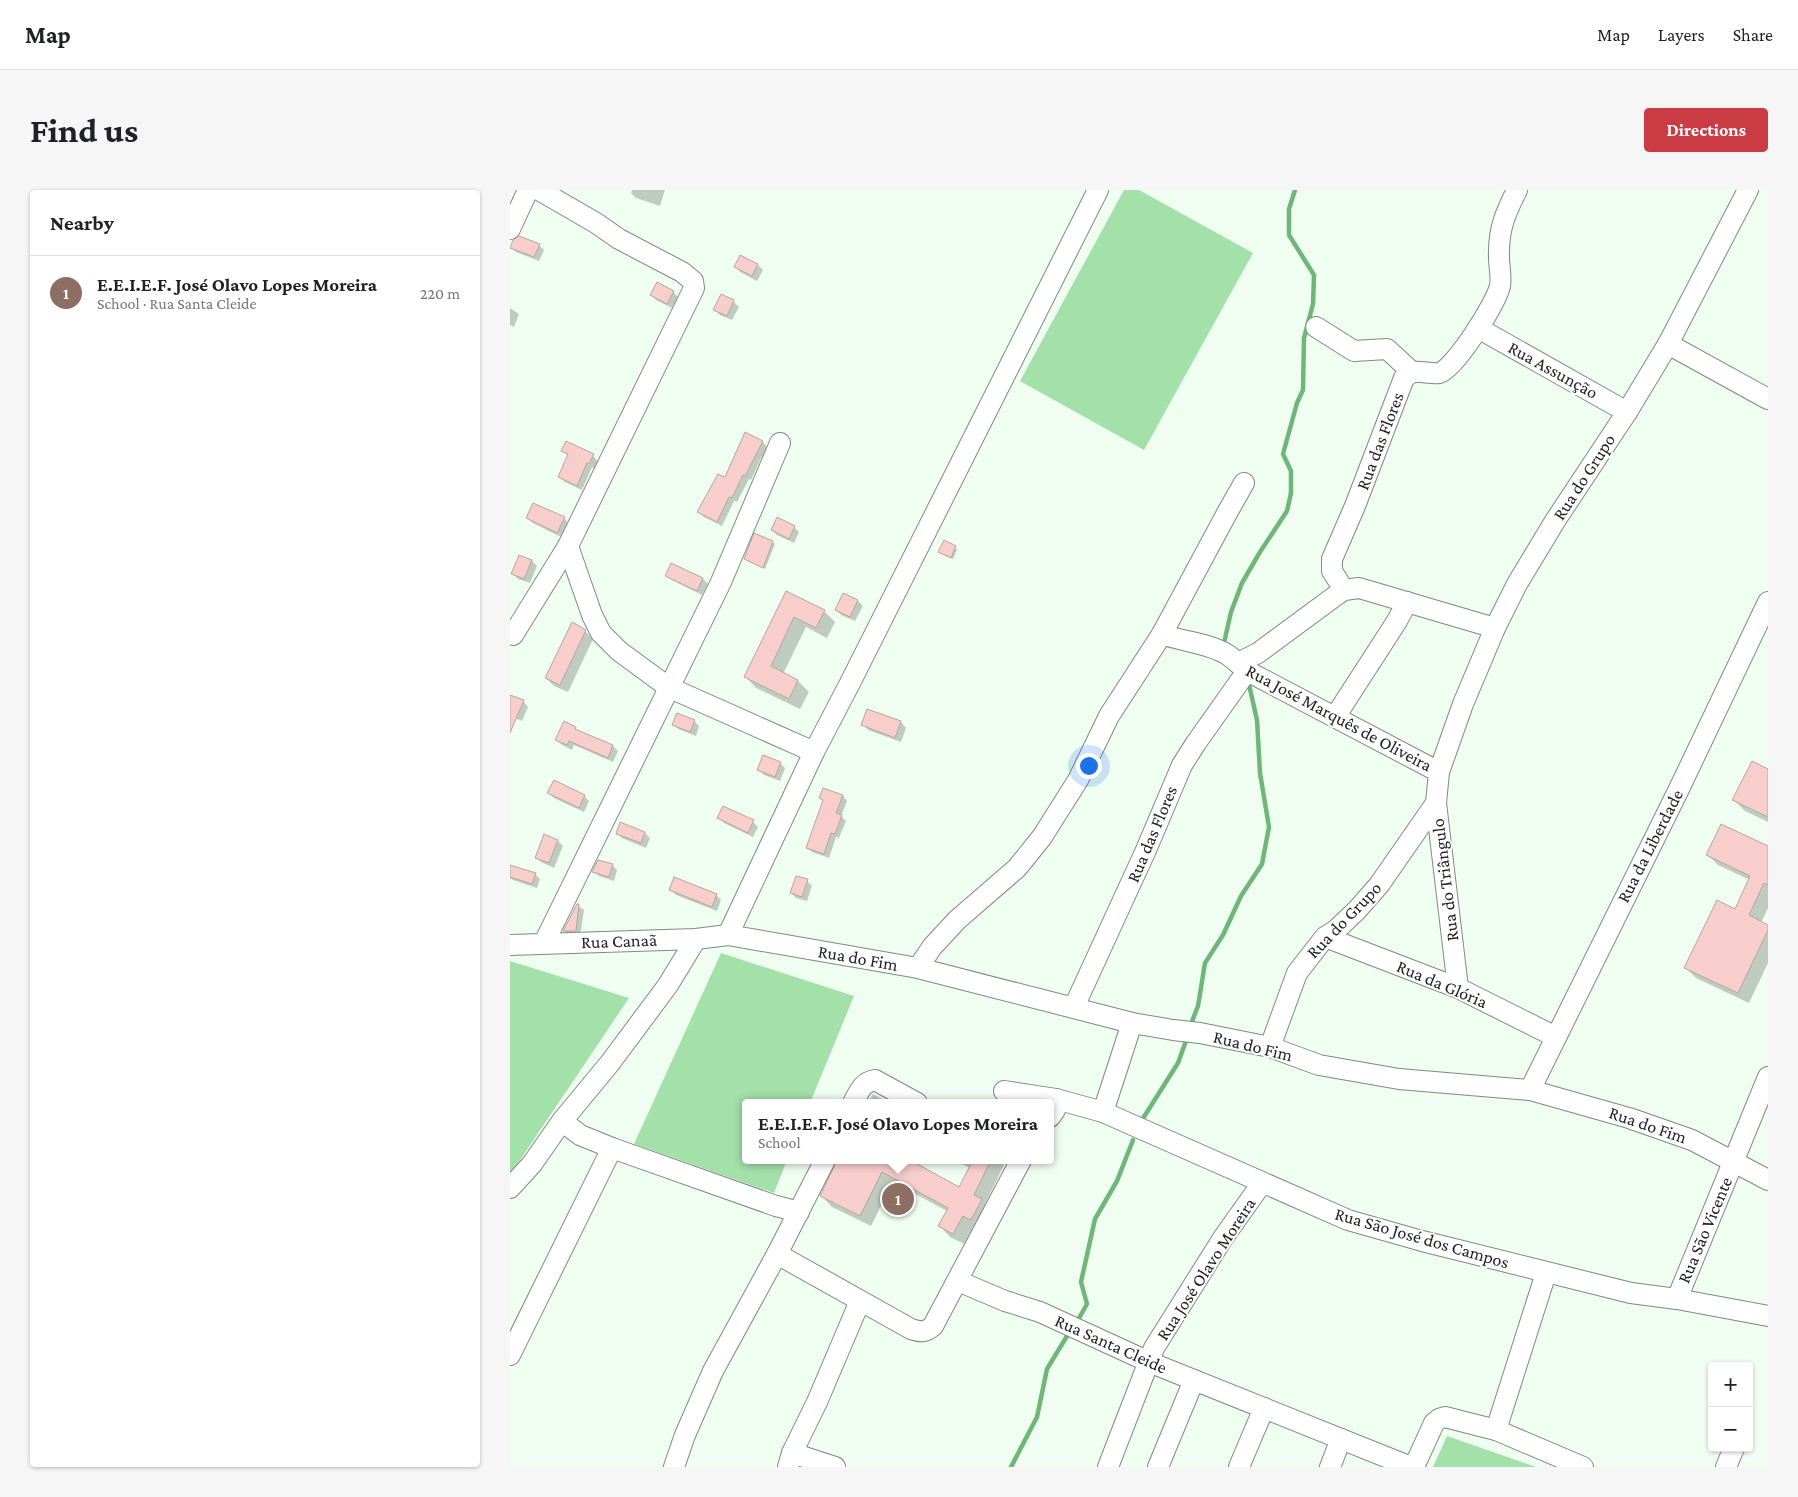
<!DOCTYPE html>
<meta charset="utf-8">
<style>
body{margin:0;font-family:"Crimson Pro",serif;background:#f6f6f6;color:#202124}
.controls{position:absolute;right:15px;bottom:15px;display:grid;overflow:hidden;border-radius:5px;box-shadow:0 1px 4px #0004}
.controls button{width:45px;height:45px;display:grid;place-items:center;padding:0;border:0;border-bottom:1px solid #e0e0e0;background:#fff;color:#202124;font:25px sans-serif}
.you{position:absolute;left:578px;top:575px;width:18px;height:18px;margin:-12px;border:4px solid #fff;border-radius:50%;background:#1a73e8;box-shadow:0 0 0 8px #1a73e833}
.badge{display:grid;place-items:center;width:32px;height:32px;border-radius:50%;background:#cb3b43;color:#fff;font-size:16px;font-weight:700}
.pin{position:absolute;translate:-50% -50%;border:2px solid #fff;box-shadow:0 1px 5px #0006}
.popup{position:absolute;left:232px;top:909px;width:312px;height:65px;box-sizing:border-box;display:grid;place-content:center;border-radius:5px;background:#fff;filter:drop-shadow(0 1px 4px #0005);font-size:16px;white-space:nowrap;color:#757577}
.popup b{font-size:19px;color:#202124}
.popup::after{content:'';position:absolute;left:50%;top:100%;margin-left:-10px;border:10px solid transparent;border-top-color:#fff}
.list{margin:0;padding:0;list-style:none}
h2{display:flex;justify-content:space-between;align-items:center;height:65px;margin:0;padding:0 20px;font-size:21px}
h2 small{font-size:16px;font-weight:400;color:#757577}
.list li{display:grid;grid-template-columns:32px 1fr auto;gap:15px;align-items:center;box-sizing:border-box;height:75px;padding:0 20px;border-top:1px solid #e0e0e0}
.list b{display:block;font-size:19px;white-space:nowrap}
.list p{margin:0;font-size:16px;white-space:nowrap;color:#757577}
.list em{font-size:16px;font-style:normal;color:#757577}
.map{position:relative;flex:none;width:1258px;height:1277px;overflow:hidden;border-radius:5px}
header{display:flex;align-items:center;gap:30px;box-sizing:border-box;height:70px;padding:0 25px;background:#fff;border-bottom:1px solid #e0e0e0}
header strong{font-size:24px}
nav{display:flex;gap:28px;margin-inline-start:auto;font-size:18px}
.intro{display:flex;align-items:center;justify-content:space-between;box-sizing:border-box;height:120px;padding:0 30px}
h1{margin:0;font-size:35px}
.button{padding:12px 22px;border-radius:5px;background:#cb3b43;color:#fff;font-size:18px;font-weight:700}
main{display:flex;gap:30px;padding:0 30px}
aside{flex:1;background:#fff;border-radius:5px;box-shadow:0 1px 4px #0004}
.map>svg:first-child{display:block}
.green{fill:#a3e0aa}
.shadow{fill:#0003}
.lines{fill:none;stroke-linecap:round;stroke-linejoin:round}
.stream{stroke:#6fb778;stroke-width:4.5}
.building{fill:#f7cecc;stroke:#b6a4a3}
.minor-casing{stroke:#7e8a7f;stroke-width:22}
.minor{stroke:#fff;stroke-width:20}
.labels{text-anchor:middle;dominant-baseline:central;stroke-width:4;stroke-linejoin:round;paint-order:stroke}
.street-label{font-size:18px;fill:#1c211c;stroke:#fff}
</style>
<header>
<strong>Map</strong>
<nav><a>Map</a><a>Layers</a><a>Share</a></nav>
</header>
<div class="intro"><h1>Find us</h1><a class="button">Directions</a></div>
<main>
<aside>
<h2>Nearby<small></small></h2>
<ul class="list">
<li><span class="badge" style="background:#8d6e63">1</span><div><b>E.E.I.E.F. José Olavo Lopes Moreira</b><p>School · Rua Santa Cleide</p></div><em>220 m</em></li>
</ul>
</aside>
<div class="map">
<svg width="1258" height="1277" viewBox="0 0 1258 1277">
<rect width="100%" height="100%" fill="#f0fef1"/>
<g class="green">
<polygon points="614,0 629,0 743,63 634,260 510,191"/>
<polygon points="211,763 344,806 300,913 235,913 235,970 277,970 264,1003 124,954"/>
<polygon points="0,771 119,808 0,985"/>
<polygon points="937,1246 1026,1277 923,1277"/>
</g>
<g class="shadow">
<polygon points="122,0 155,0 150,16 126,8 121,3"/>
<polygon points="29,55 34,60 29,71 6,62 1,57"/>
<polygon points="230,66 248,75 253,80 247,91 230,82 225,76"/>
<polygon points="163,102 168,107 162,118 146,110 141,105"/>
<polygon points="211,106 223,111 229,117 222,130 210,125 205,120"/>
<polygon points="0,118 9,124 4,137 0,135"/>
<polygon points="235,244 253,252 258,258 254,267 252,266 241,290 239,289 227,312 224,311 212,336 194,327 189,322 215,288"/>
<polygon points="53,261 83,266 88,271 84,279 82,277 72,300 55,292 49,287 59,267"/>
<polygon points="17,328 54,328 59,334 53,348 23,333"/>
<polygon points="284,337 289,342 284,353 267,345 262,340"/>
<polygon points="263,352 265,354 255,379 235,369"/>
<polygon points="445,357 447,360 443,369 432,364"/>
<polygon points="10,366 22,371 27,376 20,393 8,389 3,383"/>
<polygon points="162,375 193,389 198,394 192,405 162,390 157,385"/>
<polygon points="277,403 314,421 325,432 317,448 296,437 273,484 288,491 299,502 290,519 246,498 236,487"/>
<polygon points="333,404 348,411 353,416 345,431 331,425 326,419"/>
<polygon points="75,441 83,449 58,502 44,496 36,488"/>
<polygon points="0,507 13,511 18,517 12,531 0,526"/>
<polygon points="358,520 391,532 396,538 391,552 358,540 353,534"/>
<polygon points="184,531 189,536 186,546 168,539 163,534"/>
<polygon points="65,538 70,542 103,556 108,561 103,572 64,555 62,560 52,555 47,550"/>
<polygon points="270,573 275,578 270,591 254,585 249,580"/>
<polygon points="1242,573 1258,580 1258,632 1235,621 1224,610"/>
<polygon points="314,599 333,606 337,611 331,626 336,631 329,648 326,647 319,668 302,662 297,657 314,611 311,608"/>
<polygon points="39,603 74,606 79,611 74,622 44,608"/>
<polygon points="209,628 243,632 248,637 243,647 214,633"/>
<polygon points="1212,635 1258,658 1258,718 1251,733 1258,736 1258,773 1239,813 1186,788 1175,777 1225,720 1240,690 1208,675 1197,664"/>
<polygon points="107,643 135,643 140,648 136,658 112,648"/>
<polygon points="35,646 48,651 53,656 44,678 31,672 26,667"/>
<polygon points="102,675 107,680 104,691 89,686 84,681"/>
<polygon points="0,678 25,684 30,689 27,698 3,690 0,688"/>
<polygon points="297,691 302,696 297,711 286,708 281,703"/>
<polygon points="161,700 206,705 211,710 207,721 166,705"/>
<polygon points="67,715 74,720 70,746 59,746 54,741"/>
<polygon points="363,904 379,913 358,913"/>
<polygon points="328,970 450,998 460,978 444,970 489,970 494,975 475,1014 482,1021 472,1040 464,1035 454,1054 440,1047 430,1036 437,1021 383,992 361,1036 322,1017 312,1006"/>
</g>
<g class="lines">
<g class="stream">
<polyline points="715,455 714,453 721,422 732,393 750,362 777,321 781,303 781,281 773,264 787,213 793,200 794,148 803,114 804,85 779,45 779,19 785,0"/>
<polyline points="681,834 688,816 695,773 713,745 731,706 752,674 759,637 750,583 747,530 738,490"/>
<polyline points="632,930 668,873 677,848"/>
<polyline points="568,1130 577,1114 571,1092 585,1029 607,991 623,950"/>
<polyline points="501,1277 527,1227 537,1179 557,1146"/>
</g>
</g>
<g class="building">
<polygon points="9,46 30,54 24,67 0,58 3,50"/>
<polygon points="230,65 248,74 242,86 224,77"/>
<polygon points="147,92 164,101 157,114 140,105"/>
<polygon points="211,104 224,110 217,126 203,120"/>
<polygon points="235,242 253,251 235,286 233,285 222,308 219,307 207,332 187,322 208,284 215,287"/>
<polygon points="56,251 84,264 79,274 77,273 67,296 48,287 58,264 51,261"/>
<polygon points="23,313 55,327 47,343 16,328"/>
<polygon points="267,327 285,336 279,349 261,340"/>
<polygon points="244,343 263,351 253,378 234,369"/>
<polygon points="434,350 446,356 441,368 428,362"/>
<polygon points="9,365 22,370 14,389 1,384"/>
<polygon points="161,373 193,388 187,401 155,386"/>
<polygon points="276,401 315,420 306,438 284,427 261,476 288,490 279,509 234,487"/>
<polygon points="333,403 348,410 340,427 325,420"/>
<polygon points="62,432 76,440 50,495 35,488"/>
<polygon points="0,505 14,510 0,543"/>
<polygon points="357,519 391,531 385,548 351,535"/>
<polygon points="167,523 185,530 180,542 162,535"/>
<polygon points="54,531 66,537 65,539 103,555 98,568 59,551 57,555 45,550"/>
<polygon points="253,565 271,572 265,587 247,580"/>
<polygon points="1242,571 1258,579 1258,627 1222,610"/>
<polygon points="44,590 75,605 69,618 37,603"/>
<polygon points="313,598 333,605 326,623 332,625 325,644 321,643 314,664 296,658 313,610 309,608"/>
<polygon points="213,616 244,630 238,643 207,628"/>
<polygon points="110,632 135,642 131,653 106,644"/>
<polygon points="1211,634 1258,656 1258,695 1254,693 1239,725 1258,735 1258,740 1228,803 1174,778 1207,710 1225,719 1240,686 1196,665"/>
<polygon points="34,644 48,650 39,673 25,668"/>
<polygon points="88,670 103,674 99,687 82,682"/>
<polygon points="0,675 26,683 22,694 0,687"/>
<polygon points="286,686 298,689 292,707 280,703"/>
<polygon points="164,687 207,704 202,717 159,700"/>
<polygon points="67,714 69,714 66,741 53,741"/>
<polygon points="327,970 400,970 449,997 463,970 481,970 464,1005 472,1009 461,1030 453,1026 443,1044 428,1036 438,1018 372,982 350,1026 310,1006"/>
</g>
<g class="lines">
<g class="minor-casing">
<g id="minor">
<polyline points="0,39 18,0"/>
<polyline points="806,137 844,161 877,159 902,182"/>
<polyline points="968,138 1117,222"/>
<polyline points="1158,154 1258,209"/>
<polyline points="58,356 82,425 91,443 109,461 158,497 304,562"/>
<path d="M834,400L822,381V369L845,316L894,188L902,182C911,181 921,184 929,183C945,179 986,113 990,96C992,85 988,73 989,62C989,37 996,22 1007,0"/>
<polyline points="652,444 717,323 734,293"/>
<polyline points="3,445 58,356 184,98 183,91 172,82 109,49 86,33 29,0"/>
<polyline points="728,473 748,463 828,404 834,400 849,398 985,438"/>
<polyline points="825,527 887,431 897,412"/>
<polyline points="218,745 304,562 340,493 588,0"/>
<polyline points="815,747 948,798 1046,847"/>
<polyline points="34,753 211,392 270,253"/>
<polyline points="0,755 186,749 218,745 408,778 622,833 663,840 690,843 760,857 809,875 889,889 1020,900 1119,928 1182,950 1258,990"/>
<path d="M408,778L422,757L447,730L507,678L532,647L568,590L599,526L652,444C673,452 699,453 718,465C725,470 731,475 737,481L929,582"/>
<polyline points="948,798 926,613 929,582 953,514 985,438 1007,394 1045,331 1117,222 1158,154 1238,0"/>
<polyline points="564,817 636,660 672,575 686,553 737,481"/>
<polyline points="760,857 787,783 815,747 826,740 847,720 869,695 926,613"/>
<polyline points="1020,900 1169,599 1258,412"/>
<polyline points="494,901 546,909 593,922 838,1030 912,1051 1121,1103 1167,1109 1258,1126"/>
<path d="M343,913C349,902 352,892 365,890L407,913"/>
<polyline points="593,922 622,833"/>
<polyline points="540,927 545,920 546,909"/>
<polyline points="52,931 70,945 102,958 266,1016 289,1022"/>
<polyline points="0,998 22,974 52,931 100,873 158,795 186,749"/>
<path d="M267,1064L401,1139C410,1142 415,1143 423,1136L511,970"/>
<polyline points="448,1091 495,1111 530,1122 639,1172 901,1277"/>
<polyline points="1167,1109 1258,887"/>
<polyline points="0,1165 102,958"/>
<polyline points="986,1240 1036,1083"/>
<polyline points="282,1263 325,1277"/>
<polyline points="164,1277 175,1245 203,1181 267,1064 315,970"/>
<polyline points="278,1277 282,1263 307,1212 350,1111"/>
<polyline points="598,1277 644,1158 713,1048 752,993"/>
<polyline points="648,1277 684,1190"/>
<polyline points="729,1277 754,1218"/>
<polyline points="820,1277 831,1249"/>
<polyline points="904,1277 924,1233 929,1229 935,1227 986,1240 1073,1277"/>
<polyline points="1216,1277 1224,1258"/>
</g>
</g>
<use href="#minor" class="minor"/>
</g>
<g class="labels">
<g class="street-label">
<text transform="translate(1043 180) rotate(29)">Rua Assunção</text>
<text transform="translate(870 251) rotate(-69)">Rua das Flores</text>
<text transform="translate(1074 287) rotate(-57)">Rua do Grupo</text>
<text transform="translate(829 528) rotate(28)">Rua José Marquês de Oliveira</text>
<text transform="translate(642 644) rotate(-67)">Rua das Flores</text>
<text transform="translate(1140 656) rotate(-63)">Rua da Liberdade</text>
<text transform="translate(935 690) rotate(-97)">Rua do Triângulo</text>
<text transform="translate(834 730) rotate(-46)">Rua do Grupo</text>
<text transform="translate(109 751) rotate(-2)">Rua Canaã</text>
<text transform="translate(348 768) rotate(10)">Rua do Fim</text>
<text transform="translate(932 794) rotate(23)">Rua da Glória</text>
<text transform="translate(743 856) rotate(14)">Rua do Fim</text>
<text transform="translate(1138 935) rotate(19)">Rua do Fim</text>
<text transform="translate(1195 1040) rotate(-67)">Rua São Vicente</text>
<text transform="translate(912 1048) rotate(16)">Rua São José dos Campos</text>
<text transform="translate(696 1079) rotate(-57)">Rua José Olavo Moreira</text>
<text transform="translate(601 1154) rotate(24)">Rua Santa Cleide</text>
</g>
</g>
</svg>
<div class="controls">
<button>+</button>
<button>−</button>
</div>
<div class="you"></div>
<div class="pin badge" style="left:388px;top:1009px;background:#8d6e63">1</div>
<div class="popup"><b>E.E.I.E.F. José Olavo Lopes Moreira</b>School</div>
</div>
</main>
